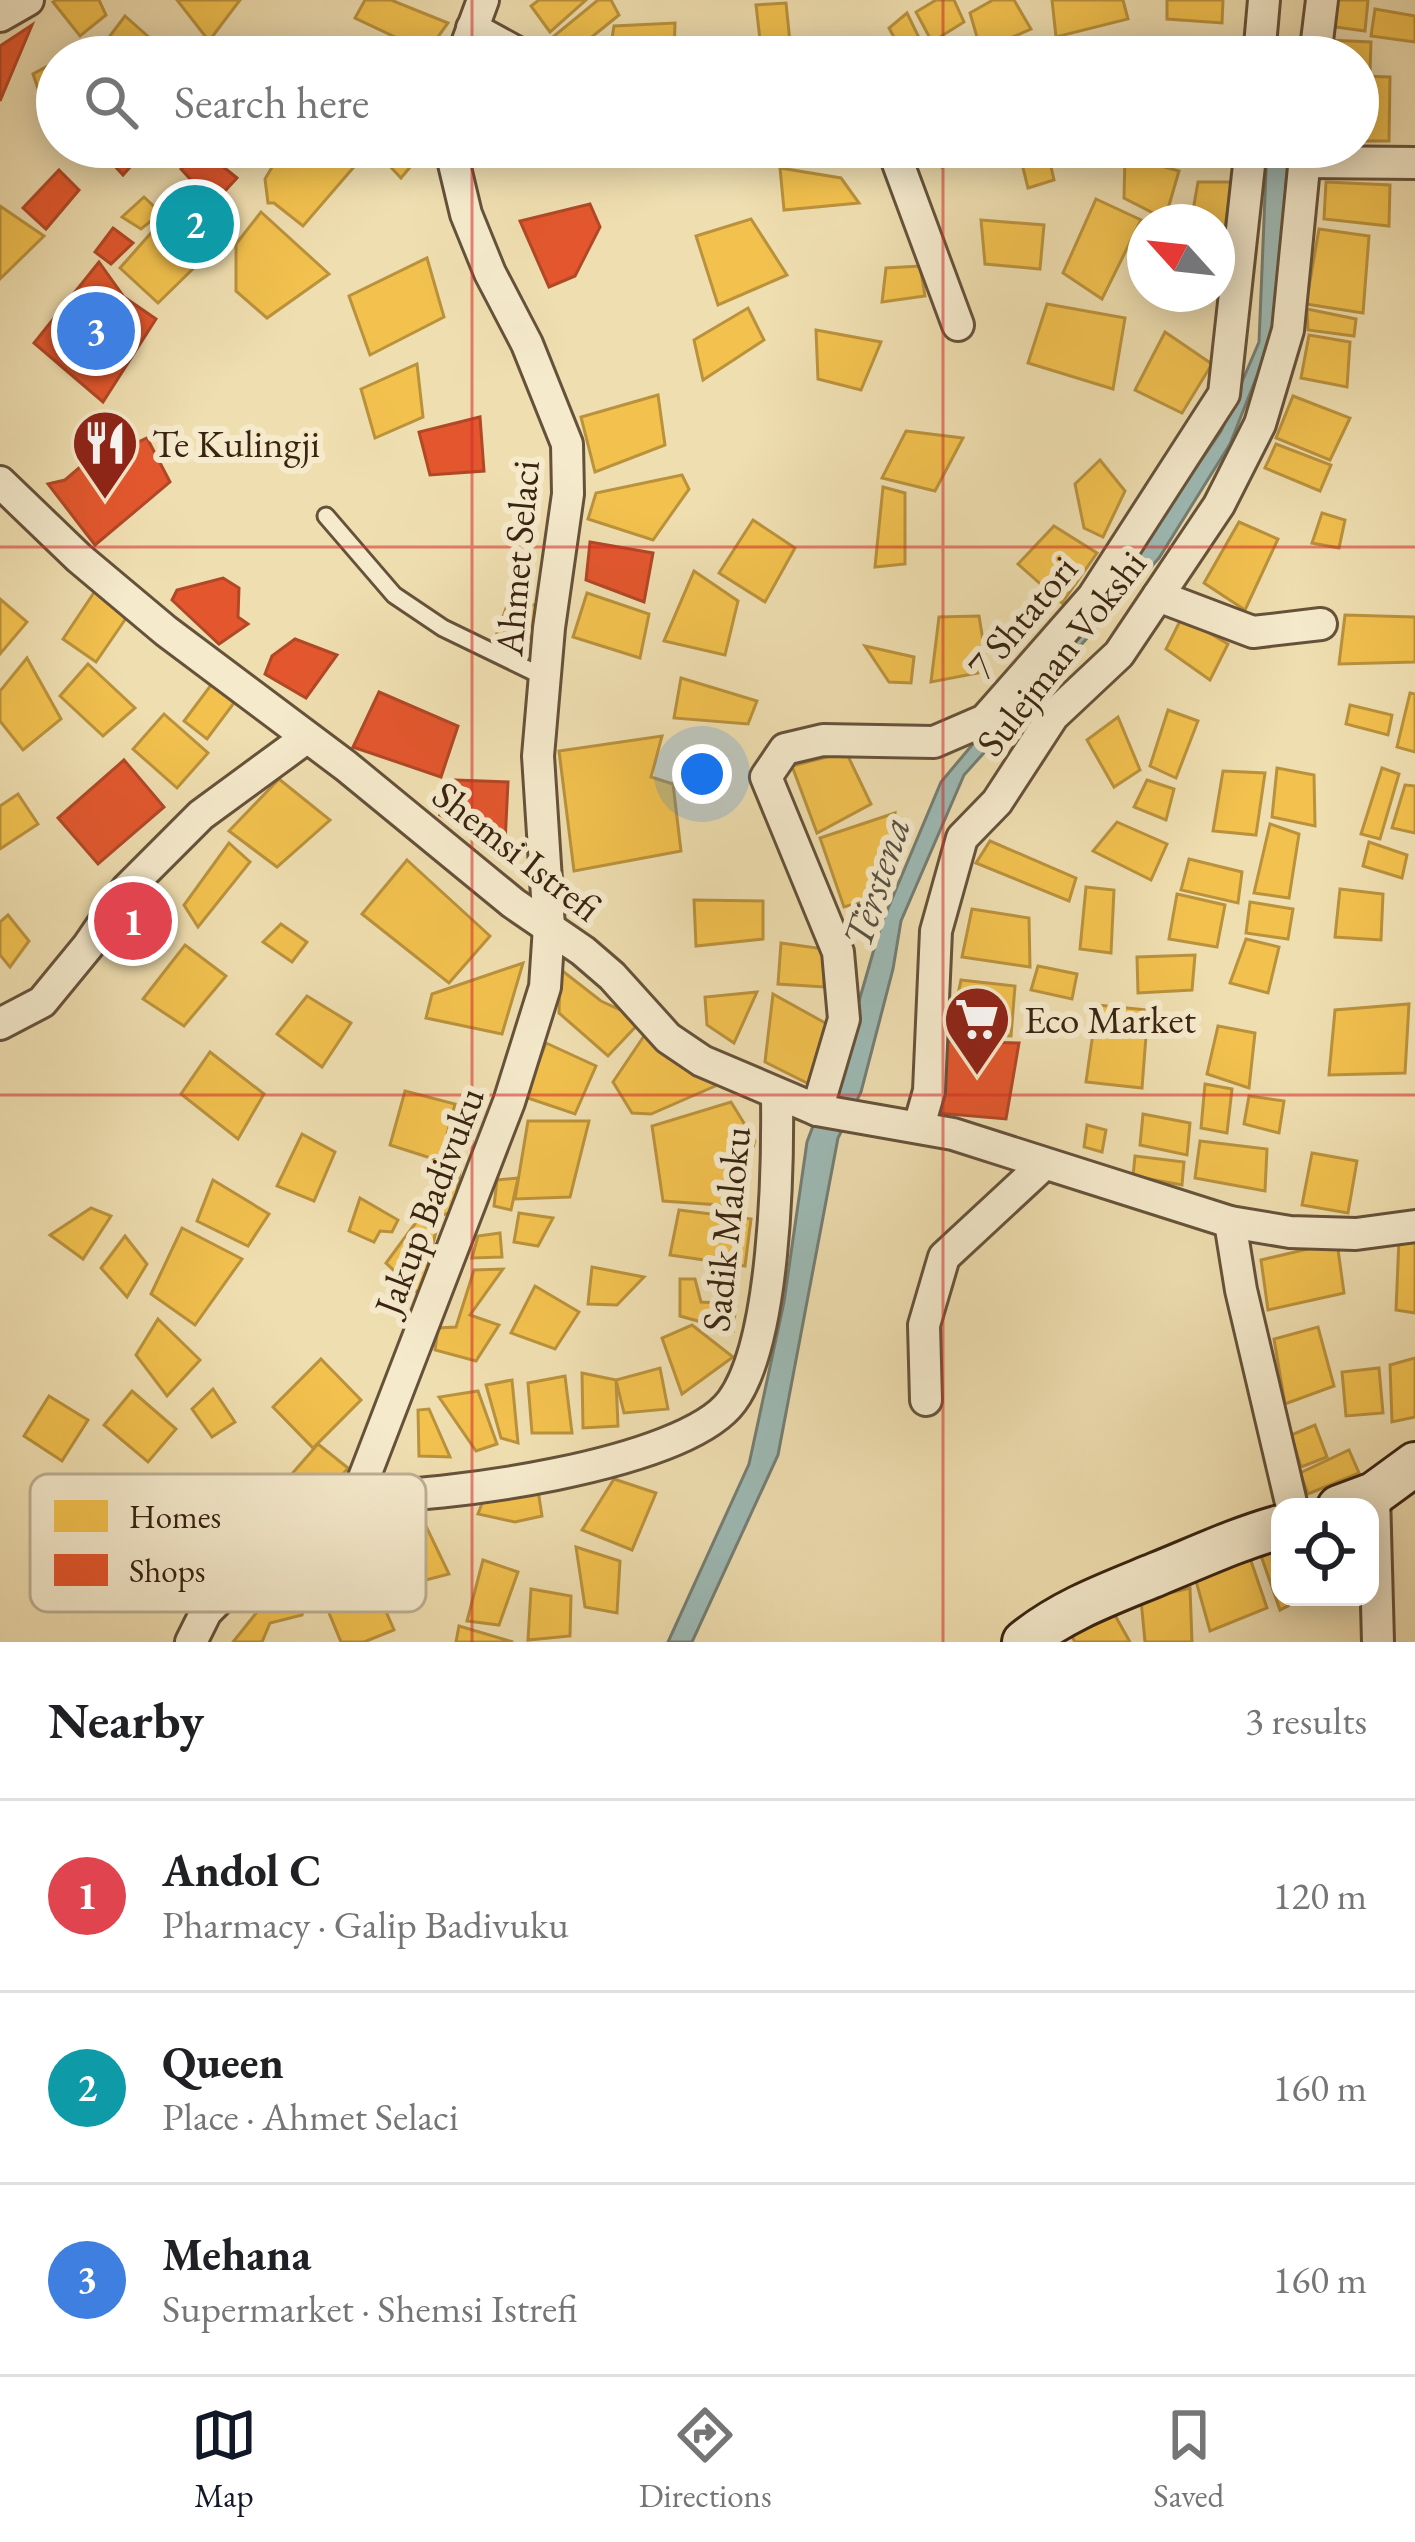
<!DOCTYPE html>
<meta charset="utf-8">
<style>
body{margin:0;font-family:"EB Garamond",serif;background:#f6f6f6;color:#202124}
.controls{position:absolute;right:36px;bottom:36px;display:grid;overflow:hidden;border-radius:24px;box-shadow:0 6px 30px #0003}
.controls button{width:108px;height:108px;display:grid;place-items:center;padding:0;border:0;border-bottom:3px solid #e0e0e0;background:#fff;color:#202124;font:60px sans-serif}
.compass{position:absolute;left:1127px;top:204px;width:108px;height:108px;border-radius:50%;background:#fff;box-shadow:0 6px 30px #0003;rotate:297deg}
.you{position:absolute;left:702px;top:774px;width:42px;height:42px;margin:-30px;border:9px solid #fff;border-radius:50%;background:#1a73e8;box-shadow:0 0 0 18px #1a73e833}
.badge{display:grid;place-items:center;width:78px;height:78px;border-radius:50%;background:#111827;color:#fff;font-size:39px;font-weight:700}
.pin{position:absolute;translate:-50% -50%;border:6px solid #fff;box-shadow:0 3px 12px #0006}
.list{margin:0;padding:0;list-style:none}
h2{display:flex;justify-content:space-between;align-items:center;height:156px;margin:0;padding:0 48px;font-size:51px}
h2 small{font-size:39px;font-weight:400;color:#757577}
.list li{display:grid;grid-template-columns:78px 1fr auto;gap:36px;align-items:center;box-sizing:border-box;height:192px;padding:0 48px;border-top:3px solid #e0e0e0}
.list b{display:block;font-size:45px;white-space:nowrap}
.list p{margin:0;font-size:39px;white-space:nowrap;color:#757577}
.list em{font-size:39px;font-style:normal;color:#757577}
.icon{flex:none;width:66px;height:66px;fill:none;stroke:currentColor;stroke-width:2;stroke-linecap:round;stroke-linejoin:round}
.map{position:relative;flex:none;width:1415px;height:1642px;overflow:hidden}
.search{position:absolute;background:#fff;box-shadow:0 6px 30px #0003;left:36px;right:36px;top:36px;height:132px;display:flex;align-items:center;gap:30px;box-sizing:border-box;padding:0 42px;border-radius:66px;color:#757577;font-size:45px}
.sheet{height:732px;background:#fff}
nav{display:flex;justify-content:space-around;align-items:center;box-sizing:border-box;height:168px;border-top:3px solid #e0e0e0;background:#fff;font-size:33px;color:#757577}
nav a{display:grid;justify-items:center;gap:6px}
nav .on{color:#111827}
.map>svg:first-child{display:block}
.water{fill:#9dbab5;stroke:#757e74;stroke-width:3}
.homes{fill:#f2c14e;stroke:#ba923c;stroke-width:3}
.shops{fill:#e4572e;stroke:#b14826;stroke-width:3}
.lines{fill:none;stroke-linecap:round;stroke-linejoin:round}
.lane-casing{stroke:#66523a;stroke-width:21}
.street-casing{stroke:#66523a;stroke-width:36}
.secondary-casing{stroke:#392412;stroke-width:48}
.lane{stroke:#f5eacc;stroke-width:15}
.street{stroke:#f5eacc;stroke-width:30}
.secondary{stroke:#f5eacc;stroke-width:42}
.grid{fill:none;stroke:#d62828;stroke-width:3;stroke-opacity:0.55}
.labels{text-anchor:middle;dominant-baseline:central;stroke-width:12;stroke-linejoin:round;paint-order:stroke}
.poi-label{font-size:39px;fill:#392412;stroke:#f5eacc;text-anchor:start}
.street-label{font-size:39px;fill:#392412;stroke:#f5eacc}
.water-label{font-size:42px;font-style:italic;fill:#575143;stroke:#f5eacc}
.key{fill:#f5eacc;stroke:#bdaf94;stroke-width:3}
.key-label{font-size:33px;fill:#392412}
</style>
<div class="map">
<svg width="1415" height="1642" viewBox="0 0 1415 1642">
<rect width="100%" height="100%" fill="#efdeb0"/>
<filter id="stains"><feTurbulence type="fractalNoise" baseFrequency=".00167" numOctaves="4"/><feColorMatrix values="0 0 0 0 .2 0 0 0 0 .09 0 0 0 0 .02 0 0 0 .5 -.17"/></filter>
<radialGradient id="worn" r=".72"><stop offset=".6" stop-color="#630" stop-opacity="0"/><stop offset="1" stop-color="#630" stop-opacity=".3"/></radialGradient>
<polygon class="water" points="1267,147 1289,147 1274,333 1230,444 1159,558 964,775 901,921 893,969 861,1092 838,1138 778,1455 692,1642 668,1642 749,1464 784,1302 807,1142 855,1015 881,925 941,782 988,726 1093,617 1221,431 1259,342"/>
<g class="homes">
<polygon points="57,0 99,0 106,15 80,36 53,2"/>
<polygon points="177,0 240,0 209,41"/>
<polygon points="365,0 391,0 448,23 427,52 355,18"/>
<polygon points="539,0 586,0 550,32 531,6"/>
<polygon points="598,0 611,0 619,15 567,57 554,36"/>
<polygon points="936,0 954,0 964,22 932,42 916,12"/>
<polygon points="993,0 1014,0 1031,29 981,51 970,13"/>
<polygon points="1052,0 1123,0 1128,19 1056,37"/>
<polygon points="1167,0 1223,0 1222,23 1167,19"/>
<polygon points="1331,0 1368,0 1365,31 1328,26"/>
<polygon points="786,3 791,52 762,57 756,5"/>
<polygon points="1375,9 1415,16 1415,42 1371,36"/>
<polygon points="907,13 923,46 905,57 889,28"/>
<polygon points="125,16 168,54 165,57 94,57"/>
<polygon points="675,23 674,57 609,57 614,26"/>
<polygon points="1327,40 1371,42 1370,70 1358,69 1358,57 1326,57"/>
<polygon points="57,61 57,116 49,121 33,74"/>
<polygon points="1358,76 1390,77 1389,141 1358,141"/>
<polygon points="284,147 324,147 353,168 303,226 274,203 268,203 265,179"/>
<polygon points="398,147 427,147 401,178 384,160"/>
<polygon points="760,147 812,147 810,160 755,159"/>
<polygon points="937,147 1009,147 1010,153 942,167"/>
<polygon points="1138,147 1193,147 1190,162 1137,150"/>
<polygon points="1047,149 1054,180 1028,188 1021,160"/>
<polygon points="1125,156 1179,171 1165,219 1124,198"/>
<polygon points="780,168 841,178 859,203 784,210"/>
<polygon points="1198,182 1231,182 1222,252 1217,252 1217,222 1191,222"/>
<polygon points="1326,182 1390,185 1389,226 1324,219"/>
<polygon points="144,197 161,213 141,229 122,217"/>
<polygon points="183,197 224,228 206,248 166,219"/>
<polygon points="1096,199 1141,220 1102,299 1063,273"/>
<polygon points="0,206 44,236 0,279"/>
<polygon points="261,212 329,274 267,318 236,291 236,244"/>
<polygon points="751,219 787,275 718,305 696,236"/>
<polygon points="981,220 1044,225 1040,269 985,264"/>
<polygon points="158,225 203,259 158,303 120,268"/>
<polygon points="1319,229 1369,236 1363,313 1306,304"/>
<polygon points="427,258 444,317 370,355 349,296"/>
<polygon points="920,266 925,296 882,302 886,268"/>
<polygon points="1047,304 1125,318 1113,389 1028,363"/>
<polygon points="748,308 764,340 703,380 694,340"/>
<polygon points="1307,309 1356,319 1354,336 1308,330"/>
<polygon points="816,330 881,342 861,390 818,379"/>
<polygon points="1165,332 1212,364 1182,413 1135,390"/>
<polygon points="1309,335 1350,342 1347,387 1301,378"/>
<polygon points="417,364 423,417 375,438 361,389"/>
<polygon points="658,395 665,445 595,472 581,417"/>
<polygon points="1293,396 1350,418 1330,460 1276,438"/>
<polygon points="906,431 963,438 935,491 882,478"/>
<polygon points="1276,444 1331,465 1320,491 1265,468"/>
<polygon points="1100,460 1125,491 1103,537 1084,528 1075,484"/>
<polygon points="682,475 689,489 653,540 588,519 596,493"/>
<polygon points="883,487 905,493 905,564 875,567"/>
<polygon points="1322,513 1345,520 1339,548 1312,543"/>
<polygon points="753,520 795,548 765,602 719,573"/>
<polygon points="1239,522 1278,539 1245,610 1204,583"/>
<polygon points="1054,526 1097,553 1062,603 1018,564"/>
<polygon points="694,571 738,601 725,655 664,641"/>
<polygon points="95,591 129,614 96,662 63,639"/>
<polygon points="587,593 649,614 640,658 573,637"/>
<polygon points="0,599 27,622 0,654"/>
<polygon points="509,600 544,607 542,639 496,636"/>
<polygon points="1345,615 1415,617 1415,662 1339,664"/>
<polygon points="979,616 988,671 931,682 939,617"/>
<polygon points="1182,617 1228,644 1210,680 1166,649"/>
<polygon points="865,646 914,657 911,683 889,682"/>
<polygon points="27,658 61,719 23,750 0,721 0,691"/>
<polygon points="88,664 135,708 103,736 60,696"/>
<polygon points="681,678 757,701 748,724 674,718"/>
<polygon points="214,681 237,699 207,739 184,721"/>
<polygon points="1410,693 1415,694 1415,752 1397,747"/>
<polygon points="1350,705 1392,715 1388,735 1346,724"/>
<polygon points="1168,710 1198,721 1176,778 1150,766"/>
<polygon points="164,714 208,753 177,788 133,749"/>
<polygon points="1118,717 1140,770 1114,787 1087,740"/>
<polygon points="662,736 651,777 673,784 681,851 574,871 559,751"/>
<polygon points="846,752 871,804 817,833 792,766"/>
<polygon points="1277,768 1314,775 1315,826 1272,817"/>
<polygon points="1382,768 1399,774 1380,839 1361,834"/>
<polygon points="1223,771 1265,773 1256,835 1213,831"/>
<polygon points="279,779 330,820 277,867 229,831"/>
<polygon points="1147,780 1174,789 1166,820 1134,807"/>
<polygon points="1405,785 1415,786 1415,833 1392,828"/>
<polygon points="18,794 38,824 0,849 0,806"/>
<polygon points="895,813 886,895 844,907 820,838"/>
<polygon points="1117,822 1167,844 1151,880 1093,851"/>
<polygon points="1270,824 1299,834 1289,898 1254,893"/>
<polygon points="990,841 1076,878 1069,901 976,863"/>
<polygon points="1369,842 1407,855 1402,878 1363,866"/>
<polygon points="229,843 250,862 198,927 184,905"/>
<polygon points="1189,859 1242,872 1238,903 1181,890"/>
<polygon points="407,860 490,936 449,983 362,914"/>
<polygon points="1086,887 1114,890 1111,953 1080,949"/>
<polygon points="1340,889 1383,894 1381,940 1335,937"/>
<polygon points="1177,894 1225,905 1217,947 1169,939"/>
<polygon points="694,900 763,901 763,939 696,946"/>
<polygon points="1250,902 1293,909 1288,939 1246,933"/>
<polygon points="972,909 1029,918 1030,967 962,957"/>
<polygon points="8,915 29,941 10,967 0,955 0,922"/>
<polygon points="281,924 307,942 292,962 263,942"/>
<polygon points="1246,939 1279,947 1268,993 1230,983"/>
<polygon points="781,943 824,949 824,987 778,984"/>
<polygon points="185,945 226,976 184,1026 143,999"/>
<polygon points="1195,955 1192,990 1138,993 1137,957"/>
<polygon points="523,963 502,1034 426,1018 432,994"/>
<polygon points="1038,966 1077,974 1072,999 1031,990"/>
<polygon points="560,969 601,1001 642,1020 608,1056 559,1013"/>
<polygon points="961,980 1015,986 1011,1036 950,1033"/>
<polygon points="757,992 734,1043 707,1025 705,997"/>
<polygon points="773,994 836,1029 809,1084 765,1062"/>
<polygon points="307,996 351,1023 322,1067 277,1034"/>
<polygon points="1409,1004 1405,1073 1329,1075 1335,1010"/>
<polygon points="1097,1005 1148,1010 1142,1088 1086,1082"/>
<polygon points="1218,1026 1255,1033 1249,1088 1207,1074"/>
<polygon points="646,1033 722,1083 651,1114 632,1113 613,1082"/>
<polygon points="546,1043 596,1066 575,1114 525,1097"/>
<polygon points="210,1052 264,1094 238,1139 181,1094"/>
<polygon points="1205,1084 1232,1089 1227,1133 1201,1128"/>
<polygon points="405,1091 455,1104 440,1161 390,1145"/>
<polygon points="1249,1096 1284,1101 1279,1133 1244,1124"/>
<polygon points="731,1102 755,1141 734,1206 663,1201 652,1126"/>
<polygon points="1143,1114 1190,1123 1187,1155 1140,1145"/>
<polygon points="528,1121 589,1121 570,1197 515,1199"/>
<polygon points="1087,1125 1106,1130 1102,1152 1084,1147"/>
<polygon points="302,1134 335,1152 314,1201 277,1186"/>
<polygon points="1200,1141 1267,1149 1265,1191 1195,1178"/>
<polygon points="1312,1153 1357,1161 1348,1213 1302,1205"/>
<polygon points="1135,1156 1184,1162 1182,1185 1133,1176"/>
<polygon points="440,1161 460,1171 454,1212 417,1221"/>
<polygon points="518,1178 511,1210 494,1206 497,1180"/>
<polygon points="213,1180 269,1214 248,1246 197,1221"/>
<polygon points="360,1198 398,1220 392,1232 380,1231 374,1242 349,1231"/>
<polygon points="91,1208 111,1216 83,1259 50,1235"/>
<polygon points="679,1210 751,1219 745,1266 670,1255"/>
<polygon points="519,1213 553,1218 538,1246 514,1242"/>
<polygon points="417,1221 436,1231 421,1296 386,1263"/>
<polygon points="182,1228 242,1259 195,1325 151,1294"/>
<polygon points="500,1233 502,1257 472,1258 478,1236"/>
<polygon points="125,1236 147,1264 127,1297 101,1268"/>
<polygon points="1399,1239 1415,1240 1415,1313 1396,1310"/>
<polygon points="1337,1242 1344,1293 1268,1310 1261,1260"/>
<polygon points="592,1267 644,1277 617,1305 588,1304"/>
<polygon points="503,1269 470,1315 499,1325 476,1361 435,1350 438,1328 456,1327 474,1270"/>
<polygon points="680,1279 695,1279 701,1302 736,1304 733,1331 680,1316"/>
<polygon points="535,1286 579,1312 555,1349 511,1333"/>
<polygon points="158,1319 200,1360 167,1396 136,1355"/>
<polygon points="692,1325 733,1357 682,1394 662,1338"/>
<polygon points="1318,1327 1334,1386 1285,1404 1274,1339"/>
<polygon points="1415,1358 1415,1417 1392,1422 1390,1365"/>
<polygon points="321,1359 361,1400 313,1448 273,1407"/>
<polygon points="660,1368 668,1409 624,1413 616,1380"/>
<polygon points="1379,1368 1383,1413 1346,1416 1342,1372"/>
<polygon points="582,1373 616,1380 618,1426 583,1428"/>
<polygon points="565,1376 572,1433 532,1433 528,1383"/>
<polygon points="512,1380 518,1443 501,1438 486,1385"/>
<polygon points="213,1389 235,1422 212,1437 192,1409"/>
<polygon points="132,1391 176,1429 148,1462 104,1425"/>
<polygon points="478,1391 497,1444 476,1451 439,1397"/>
<polygon points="49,1396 88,1420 62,1461 24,1436"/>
<polygon points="429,1409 450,1457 419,1456 418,1410"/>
<polygon points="1315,1425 1327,1457 1301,1467 1291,1435"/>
<polygon points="318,1444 348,1468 322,1500 290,1476"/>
<polygon points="1349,1450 1359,1473 1308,1494 1300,1473"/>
<polygon points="614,1479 656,1493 632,1550 582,1530"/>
<polygon points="538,1490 542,1516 515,1522 478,1514 484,1498"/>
<polygon points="412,1497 449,1574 395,1588 364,1520"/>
<polygon points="1280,1541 1280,1597 1305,1597 1280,1610 1259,1550"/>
<polygon points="576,1547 620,1561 617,1613 585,1607"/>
<polygon points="1247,1549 1267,1608 1210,1631 1196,1581"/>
<polygon points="483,1560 518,1572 499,1625 467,1621"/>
<polygon points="371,1577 394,1630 364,1642 341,1642 327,1608"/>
<polygon points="308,1583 302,1615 270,1623 262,1642 233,1642 269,1597"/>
<polygon points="1190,1588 1192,1642 1145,1642 1141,1600"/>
<polygon points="531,1589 571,1596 570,1636 528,1640"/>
<polygon points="1112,1610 1130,1642 1075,1642 1071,1635"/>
<polygon points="459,1626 513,1642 456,1642"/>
</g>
<g class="shops">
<polygon points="32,25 0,101 0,46"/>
<polygon points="102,147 148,147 123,175 100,150"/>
<polygon points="200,148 237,178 213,204 181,169"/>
<polygon points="59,170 79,190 46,229 23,208"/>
<polygon points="590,204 600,227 575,276 549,287 520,221"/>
<polygon points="113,228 133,243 111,264 95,252"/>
<polygon points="99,262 124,297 156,319 103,402 34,343"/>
<polygon points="480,417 484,471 430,475 419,432"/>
<polygon points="114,438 125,448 147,438 170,482 95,545 48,484 65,480"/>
<polygon points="590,542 653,553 644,602 586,580"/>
<polygon points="223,578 239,588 238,617 248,624 219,644 172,600 177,590"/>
<polygon points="295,639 337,655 306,698 265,674 272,656"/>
<polygon points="379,692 458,726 441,777 353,747"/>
<polygon points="124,760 164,807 98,864 58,818"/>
<polygon points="455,780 508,782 505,844 440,815"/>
<polygon points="948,1041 1019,1043 1006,1119 937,1113"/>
</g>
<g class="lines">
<g class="lane-casing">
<polyline id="lane" points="326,516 394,595 443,628 546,678"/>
</g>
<g class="street-casing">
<g id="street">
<polyline points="0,16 28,0"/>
<polyline points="472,28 525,57"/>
<polyline points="462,57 483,0"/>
<polyline points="1259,57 1264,0"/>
<polyline points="1315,57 1322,0"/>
<polyline points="892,147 958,325"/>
<polyline points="1304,162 1415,163"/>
<polyline points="0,482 79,558 166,631 346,766 513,903 583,951 612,976 668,1038 702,1061 817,1110 953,1134 1230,1222 1290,1232 1356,1234 1415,1226"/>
<polyline points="1158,596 1253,632 1321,624"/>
<polyline points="0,1024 42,1002 88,946 127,889 201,815 306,738"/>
<polyline points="817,1110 844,1019 838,952 766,777 785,749 823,740 934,742 985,720 1093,597 1224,394 1251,147"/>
<polyline points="919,1126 929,1091 936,931 962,838 997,802 1053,716 1119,654 1219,505 1260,424 1288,330 1306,147"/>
<polyline points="1230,1222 1241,1290 1292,1507"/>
<polyline points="926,1400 924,1325 944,1257 1043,1165"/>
<polyline points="1374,1494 1378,1642"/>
<path d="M357,1496C435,1499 685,1466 732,1401C775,1342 778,1171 777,1096"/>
<polyline points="191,1642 206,1612 234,1584 332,1526 357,1496 509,1102 545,987 549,927 538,756 549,628 568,494 567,444 527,344 490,273 466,214 450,147"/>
</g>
</g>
<g class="secondary-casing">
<g id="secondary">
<polyline points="1339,1507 1374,1494 1415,1464"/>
<path d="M1024,1642C1063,1610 1111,1593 1157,1574C1199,1557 1237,1539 1280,1527"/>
</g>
</g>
<use href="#lane" class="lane"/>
<use href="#street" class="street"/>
<use href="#secondary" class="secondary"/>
</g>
<path class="grid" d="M472,0V57M943,0V57M472,147V1642M943,147V1642M0,547H1415M0,1095H1415"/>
<defs>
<g id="restaurant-pin" transform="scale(3.45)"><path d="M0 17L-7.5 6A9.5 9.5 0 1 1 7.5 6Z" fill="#8f2418" stroke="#f5eacc"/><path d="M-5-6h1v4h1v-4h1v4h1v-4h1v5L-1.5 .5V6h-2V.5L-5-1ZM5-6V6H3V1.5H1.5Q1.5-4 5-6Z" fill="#fff"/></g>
<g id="supermarket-pin" transform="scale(3.45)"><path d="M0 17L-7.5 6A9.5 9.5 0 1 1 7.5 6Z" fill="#8f2418" stroke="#f5eacc"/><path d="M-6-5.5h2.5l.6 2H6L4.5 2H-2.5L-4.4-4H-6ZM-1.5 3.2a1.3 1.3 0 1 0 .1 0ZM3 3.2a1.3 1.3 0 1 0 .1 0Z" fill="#fff"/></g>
</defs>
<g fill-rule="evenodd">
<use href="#restaurant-pin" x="105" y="443"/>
<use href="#supermarket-pin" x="977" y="1019"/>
</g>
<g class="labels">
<g class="poi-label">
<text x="152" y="443">Te Kulingji</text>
<text x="1024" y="1019">Eco Market</text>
</g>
<g class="street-label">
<text transform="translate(517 558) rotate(-85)">Ahmet Selaci</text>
<text transform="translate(1022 617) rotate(-50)">7 Shtatori</text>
<text transform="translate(1061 653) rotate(-52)">Sulejman Vokshi</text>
<text transform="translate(517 851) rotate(38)">Shemsi Istrefi</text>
<text transform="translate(429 1201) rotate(-69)">Jakup Badivuku</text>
<text transform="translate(726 1229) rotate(-84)">Sadik Maloku</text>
</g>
<g class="water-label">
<text transform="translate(876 882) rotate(-72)">Tërstena</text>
</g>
</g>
<rect x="30" y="1474" width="396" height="138" rx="18" class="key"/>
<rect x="54" y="1500" width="54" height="32" fill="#f2c14e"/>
<rect x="54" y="1554" width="54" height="32" fill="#e4572e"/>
<g class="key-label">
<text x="129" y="1528">Homes</text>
<text x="129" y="1582">Shops</text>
</g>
<rect width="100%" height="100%" filter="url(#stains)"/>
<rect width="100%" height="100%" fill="url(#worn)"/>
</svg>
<div class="controls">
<button><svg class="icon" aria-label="locate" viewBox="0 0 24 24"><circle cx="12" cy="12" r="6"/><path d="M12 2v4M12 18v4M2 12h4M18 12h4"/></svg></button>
</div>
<svg class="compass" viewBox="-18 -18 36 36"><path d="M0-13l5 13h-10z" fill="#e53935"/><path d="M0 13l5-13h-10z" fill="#757577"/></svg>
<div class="you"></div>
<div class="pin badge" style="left:133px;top:921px;background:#e0444e">1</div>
<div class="pin badge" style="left:195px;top:224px;background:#0f9aa8">2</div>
<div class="pin badge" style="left:96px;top:331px;background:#3f7fe0">3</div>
<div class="search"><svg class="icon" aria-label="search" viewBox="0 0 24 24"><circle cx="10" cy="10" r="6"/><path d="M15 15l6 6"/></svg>Search here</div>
</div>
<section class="sheet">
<h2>Nearby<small>3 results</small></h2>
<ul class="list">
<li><span class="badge" style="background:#e0444e">1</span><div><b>Andol C</b><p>Pharmacy · Galip Badivuku</p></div><em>120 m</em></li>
<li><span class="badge" style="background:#0f9aa8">2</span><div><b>Queen</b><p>Place · Ahmet Selaci</p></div><em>160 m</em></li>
<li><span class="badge" style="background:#3f7fe0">3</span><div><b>Mehana</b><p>Supermarket · Shemsi Istrefi</p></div><em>160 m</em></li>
</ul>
</section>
<nav>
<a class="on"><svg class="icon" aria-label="map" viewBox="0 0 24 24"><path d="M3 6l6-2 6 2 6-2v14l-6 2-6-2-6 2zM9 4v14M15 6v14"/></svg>Map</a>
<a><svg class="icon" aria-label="directions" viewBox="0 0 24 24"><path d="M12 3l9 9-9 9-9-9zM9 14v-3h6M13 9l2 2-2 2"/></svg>Directions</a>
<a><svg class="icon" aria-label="saved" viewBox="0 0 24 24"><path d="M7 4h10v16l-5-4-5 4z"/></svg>Saved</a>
</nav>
